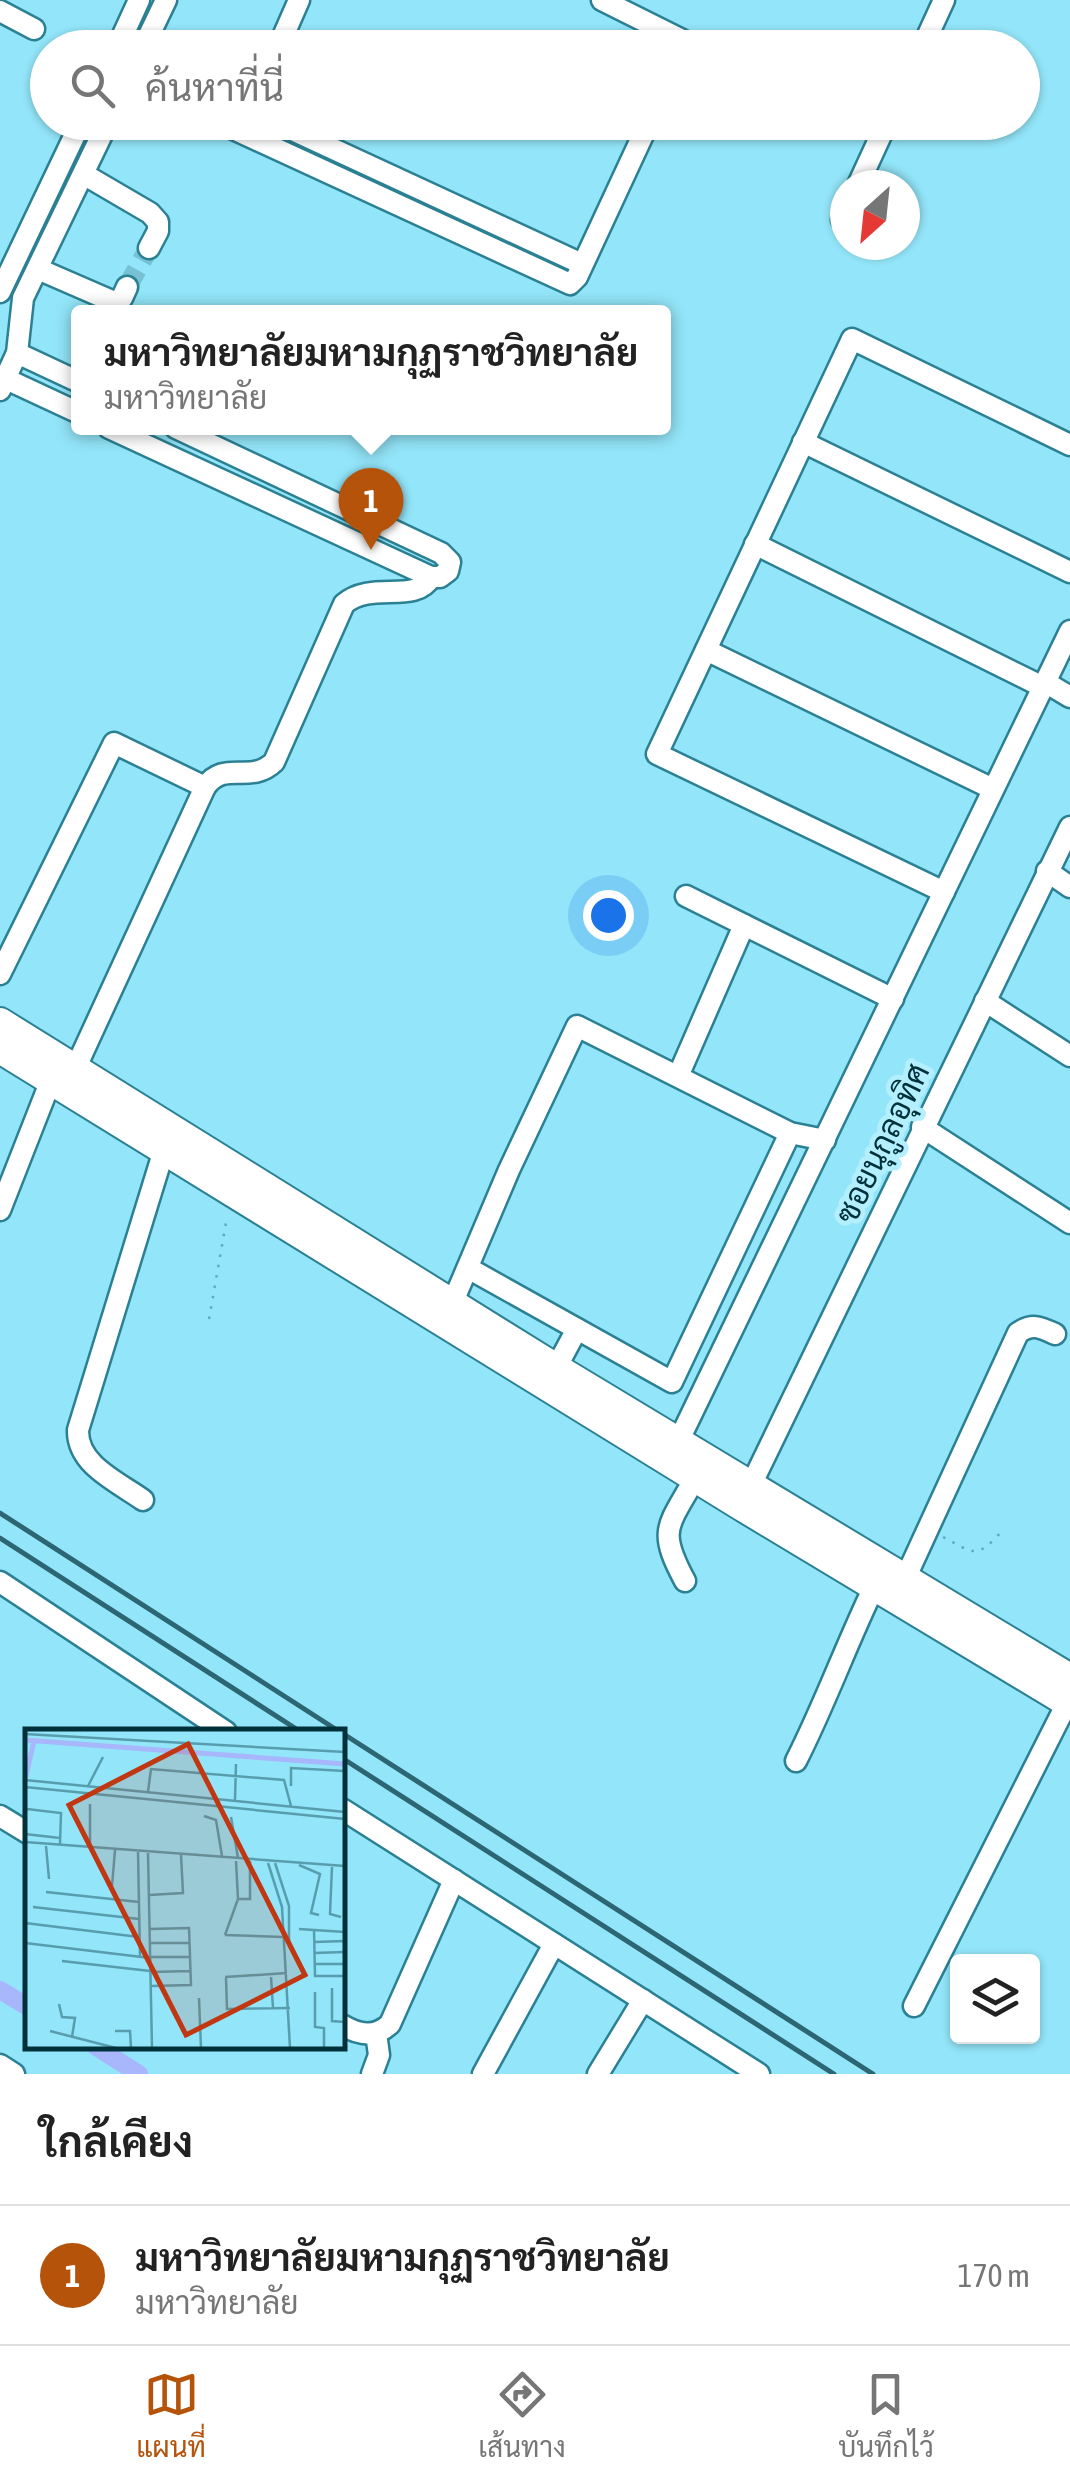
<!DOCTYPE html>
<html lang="th">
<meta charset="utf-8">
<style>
body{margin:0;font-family:"Asap Condensed",Sarabun,sans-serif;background:#f6f6f6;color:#222}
.controls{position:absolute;right:30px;bottom:30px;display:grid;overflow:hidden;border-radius:10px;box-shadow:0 2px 8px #0004}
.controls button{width:90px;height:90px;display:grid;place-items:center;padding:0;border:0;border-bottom:2px solid #e0e0e0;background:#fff;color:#222;font:50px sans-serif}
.compass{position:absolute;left:830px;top:170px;width:90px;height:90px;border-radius:50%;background:#fff;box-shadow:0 2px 8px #0004;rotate:207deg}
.you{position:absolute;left:608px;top:915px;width:35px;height:35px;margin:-25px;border:8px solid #fff;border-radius:50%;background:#1a73e8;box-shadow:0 0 0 15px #1a73e833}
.badge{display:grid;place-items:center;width:65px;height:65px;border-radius:50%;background:#b45309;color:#fff;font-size:32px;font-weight:700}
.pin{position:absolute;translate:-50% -82px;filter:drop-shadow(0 2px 5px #0008)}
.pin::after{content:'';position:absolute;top:52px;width:35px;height:30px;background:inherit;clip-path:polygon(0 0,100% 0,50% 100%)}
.popup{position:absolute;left:71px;top:305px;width:600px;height:130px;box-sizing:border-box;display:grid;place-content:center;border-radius:10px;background:#fff;filter:drop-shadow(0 2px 8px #0005);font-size:32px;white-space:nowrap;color:#767676}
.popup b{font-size:38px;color:#222}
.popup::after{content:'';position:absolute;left:50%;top:100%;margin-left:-20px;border:20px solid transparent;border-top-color:#fff}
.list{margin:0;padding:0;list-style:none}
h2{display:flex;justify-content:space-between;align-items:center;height:130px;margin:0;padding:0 40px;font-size:42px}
h2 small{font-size:32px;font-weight:400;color:#767676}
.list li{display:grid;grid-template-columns:65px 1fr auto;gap:30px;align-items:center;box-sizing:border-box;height:140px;padding:0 40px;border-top:2px solid #e0e0e0}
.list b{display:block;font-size:38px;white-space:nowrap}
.list p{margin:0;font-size:32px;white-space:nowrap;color:#767676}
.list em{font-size:32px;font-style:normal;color:#767676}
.icon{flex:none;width:55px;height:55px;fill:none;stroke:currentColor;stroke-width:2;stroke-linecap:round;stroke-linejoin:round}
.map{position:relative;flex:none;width:1070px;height:2074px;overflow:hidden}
.search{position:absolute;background:#fff;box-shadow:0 2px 8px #0004;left:30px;right:30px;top:30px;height:110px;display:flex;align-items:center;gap:25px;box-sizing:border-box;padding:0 35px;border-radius:55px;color:#767676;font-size:38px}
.sheet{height:270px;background:#fff}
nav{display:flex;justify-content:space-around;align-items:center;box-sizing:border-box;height:140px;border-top:2px solid #e0e0e0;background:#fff;font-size:28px;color:#767676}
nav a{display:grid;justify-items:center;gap:5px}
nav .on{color:#b45309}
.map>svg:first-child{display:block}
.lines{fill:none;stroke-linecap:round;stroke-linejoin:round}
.canal{stroke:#a8b6fb;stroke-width:18}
.minor-tunnel{stroke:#76c1d3;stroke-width:20;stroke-dasharray:20 10;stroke-linecap:butt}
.minor-casing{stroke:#2b8193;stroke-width:25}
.major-casing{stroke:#2b8193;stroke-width:32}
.path{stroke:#62a9ba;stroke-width:2.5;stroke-dasharray:2.5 8;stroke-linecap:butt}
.minor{stroke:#fff;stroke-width:20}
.major{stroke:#fff;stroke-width:28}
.rail{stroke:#2c6673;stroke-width:5}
.labels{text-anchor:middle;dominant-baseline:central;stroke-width:10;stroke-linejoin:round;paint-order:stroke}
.street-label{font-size:32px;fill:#00313a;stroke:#b3effe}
.inset-river{fill:none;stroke:#a8b6fb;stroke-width:5}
.inset-road{fill:none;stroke:#589dad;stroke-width:2.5}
.view{fill:#c13712;fill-opacity:0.15;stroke:#c13712;stroke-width:5}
.inset-edge{fill:none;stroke:#00313a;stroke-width:5}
</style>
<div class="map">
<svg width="1070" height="2074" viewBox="0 0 1070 2074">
<rect width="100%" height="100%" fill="#93e5f9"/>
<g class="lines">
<g class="canal">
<polyline points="0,1990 28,2007"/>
<polyline points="95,2046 139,2074"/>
</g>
<polyline class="minor-tunnel" points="127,287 149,248"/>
<g class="minor-casing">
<g id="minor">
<polyline points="602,0 682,40 685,48"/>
<polyline points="0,11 34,29"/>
<polyline points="117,48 139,0"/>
<polyline points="143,48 166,0"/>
<polyline points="278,48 299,0"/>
<polyline points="922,48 944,0"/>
<polyline points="218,122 570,284 577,277 649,122"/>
<polyline points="275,122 582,264"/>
<polyline points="85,175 150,213 158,222 158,231 149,248"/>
<polyline points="858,185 887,122"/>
<polyline points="842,220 845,214"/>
<polyline points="38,269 114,302 122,298 127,287"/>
<polyline points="0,292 81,122"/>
<polyline points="17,353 79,382"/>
<polyline points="6,379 79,413"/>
<polyline points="0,390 17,353 23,298 108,122"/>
<polyline points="109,428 431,577 440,577 448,571 450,562 441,553 176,428"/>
<polyline points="803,442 1070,572"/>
<polyline points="755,544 1043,687"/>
<polyline points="706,650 993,789"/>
<polyline points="1045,682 1070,697"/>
<path d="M205,787C225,759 250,785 274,762L344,604C372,580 415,605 431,577"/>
<polyline points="1047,871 1070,887"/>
<polyline points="944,892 657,754 852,339 1070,445"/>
<polyline points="686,896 893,999"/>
<polyline points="0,974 114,743 205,787 76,1067"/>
<polyline points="985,1001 1070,1056"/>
<polyline points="679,1074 744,925"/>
<polyline points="922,1127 1070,1223"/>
<polyline points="0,1210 51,1080"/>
<polyline points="468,1268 672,1382 790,1133"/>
<polyline points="452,1304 509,1170 577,1026 790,1133 825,1140"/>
<polyline points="556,1368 577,1329"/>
<polyline points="678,1442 1070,631"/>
<polyline points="750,1487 1070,827"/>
<path d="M143,1500C118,1482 77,1465 78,1430L164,1150"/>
<path d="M685,1581C657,1529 668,1527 695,1478"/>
<path d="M904,1581L1018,1333C1032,1323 1040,1327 1055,1334"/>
<polyline points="0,1582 226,1732"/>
<path d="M796,1761C825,1704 846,1645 874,1587"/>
<polyline points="342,1809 759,2074"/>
<polyline points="0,1816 28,1833"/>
<polyline points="914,2006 1067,1703"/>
<path d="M342,2025C359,2035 375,2038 390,2024L454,1880"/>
<polyline points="0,2065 14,2074"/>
<polyline points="372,2074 379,2055 376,2033"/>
<polyline points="483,2074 554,1944"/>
<polyline points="598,2074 643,2000"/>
</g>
</g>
<g class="major-casing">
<g id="major">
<polyline points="0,1022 556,1368 1070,1678"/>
<polyline points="0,1049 741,1506 1070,1704"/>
</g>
</g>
<g class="path">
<polyline points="209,1319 227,1217"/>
<path d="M943,1537C974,1553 976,1560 1001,1532"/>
</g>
<use href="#minor" class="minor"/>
<use href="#major" class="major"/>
<g class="rail">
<polyline points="0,1513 340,1732"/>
<polyline points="0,1538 301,1732"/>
<polyline points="342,1733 873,2074"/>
<polyline points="342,1758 834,2074"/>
</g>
</g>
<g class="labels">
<g class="street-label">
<text transform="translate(882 1143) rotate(-64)">ซอยนุกูลอุทิศ</text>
</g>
</g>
<g transform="translate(25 1729)">
<rect width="320" height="320" fill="#93e5f9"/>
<path class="inset-river" d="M0,11L320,35M0,51L9,12"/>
<path class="inset-road" d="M0,5L320,23M0,51L320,83M63,57L78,28M266,57V39L320,42M0,58L320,90M123,63L126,40L259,51L266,77M210,71L211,35M65,75V117M2,80L36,84L35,115M179,87L191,91L197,127M206,88L213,129M0,105L35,109M0,113L320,137M21,117L24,150M113,123L115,228M123,124L127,319M211,132L213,170H225V132M243,134L257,178L265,319M250,134L264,177V214M274,136L295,145L286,184L294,186M307,138L305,185L316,188M87,157L90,121M21,163L114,173M124,166L158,164L156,126M8,178L114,190M0,194L114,208M125,200L164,199L166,256L126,257M274,200L320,203M289,200L290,247H320M200,206L258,208M200,206L213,170M289,213L320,212M0,214L125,229M125,214H165M289,224L320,223M125,228H165M37,232L125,242M289,235H320M126,243L166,242M200,248L262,244M246,248L248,279M201,249L202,280L265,279M307,259V292L320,293M290,263V298L299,299V319M174,269L176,319M34,275L37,288L50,289L47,308M25,302L91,319M90,302H105L106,319"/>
<path class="view" d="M163,15L280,246L161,306L44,76Z"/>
<rect width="320" height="320" class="inset-edge"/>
</g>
</svg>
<div class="controls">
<button><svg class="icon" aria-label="layers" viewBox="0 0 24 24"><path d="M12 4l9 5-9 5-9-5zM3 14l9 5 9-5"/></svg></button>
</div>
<svg class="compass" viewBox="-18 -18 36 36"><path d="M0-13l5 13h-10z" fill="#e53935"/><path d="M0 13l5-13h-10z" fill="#767676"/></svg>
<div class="you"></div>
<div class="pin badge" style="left:371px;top:550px">1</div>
<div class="popup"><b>มหาวิทยาลัยมหามกุฏราชวิทยาลัย</b>มหาวิทยาลัย</div>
<div class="search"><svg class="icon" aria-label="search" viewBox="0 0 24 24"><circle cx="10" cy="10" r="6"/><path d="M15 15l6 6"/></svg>ค้นหาที่นี่</div>
</div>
<section class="sheet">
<h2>ใกล้เคียง<small></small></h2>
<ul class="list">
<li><span class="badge">1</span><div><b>มหาวิทยาลัยมหามกุฏราชวิทยาลัย</b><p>มหาวิทยาลัย</p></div><em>170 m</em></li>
</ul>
</section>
<nav>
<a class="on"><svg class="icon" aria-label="map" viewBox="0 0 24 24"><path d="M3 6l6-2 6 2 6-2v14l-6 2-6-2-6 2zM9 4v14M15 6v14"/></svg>แผนที่</a>
<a><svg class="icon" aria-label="directions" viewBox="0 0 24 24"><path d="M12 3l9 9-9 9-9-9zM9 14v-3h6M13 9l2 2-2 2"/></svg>เส้นทาง</a>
<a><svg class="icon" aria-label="saved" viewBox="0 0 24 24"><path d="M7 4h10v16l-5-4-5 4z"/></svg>บันทึกไว้</a>
</nav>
